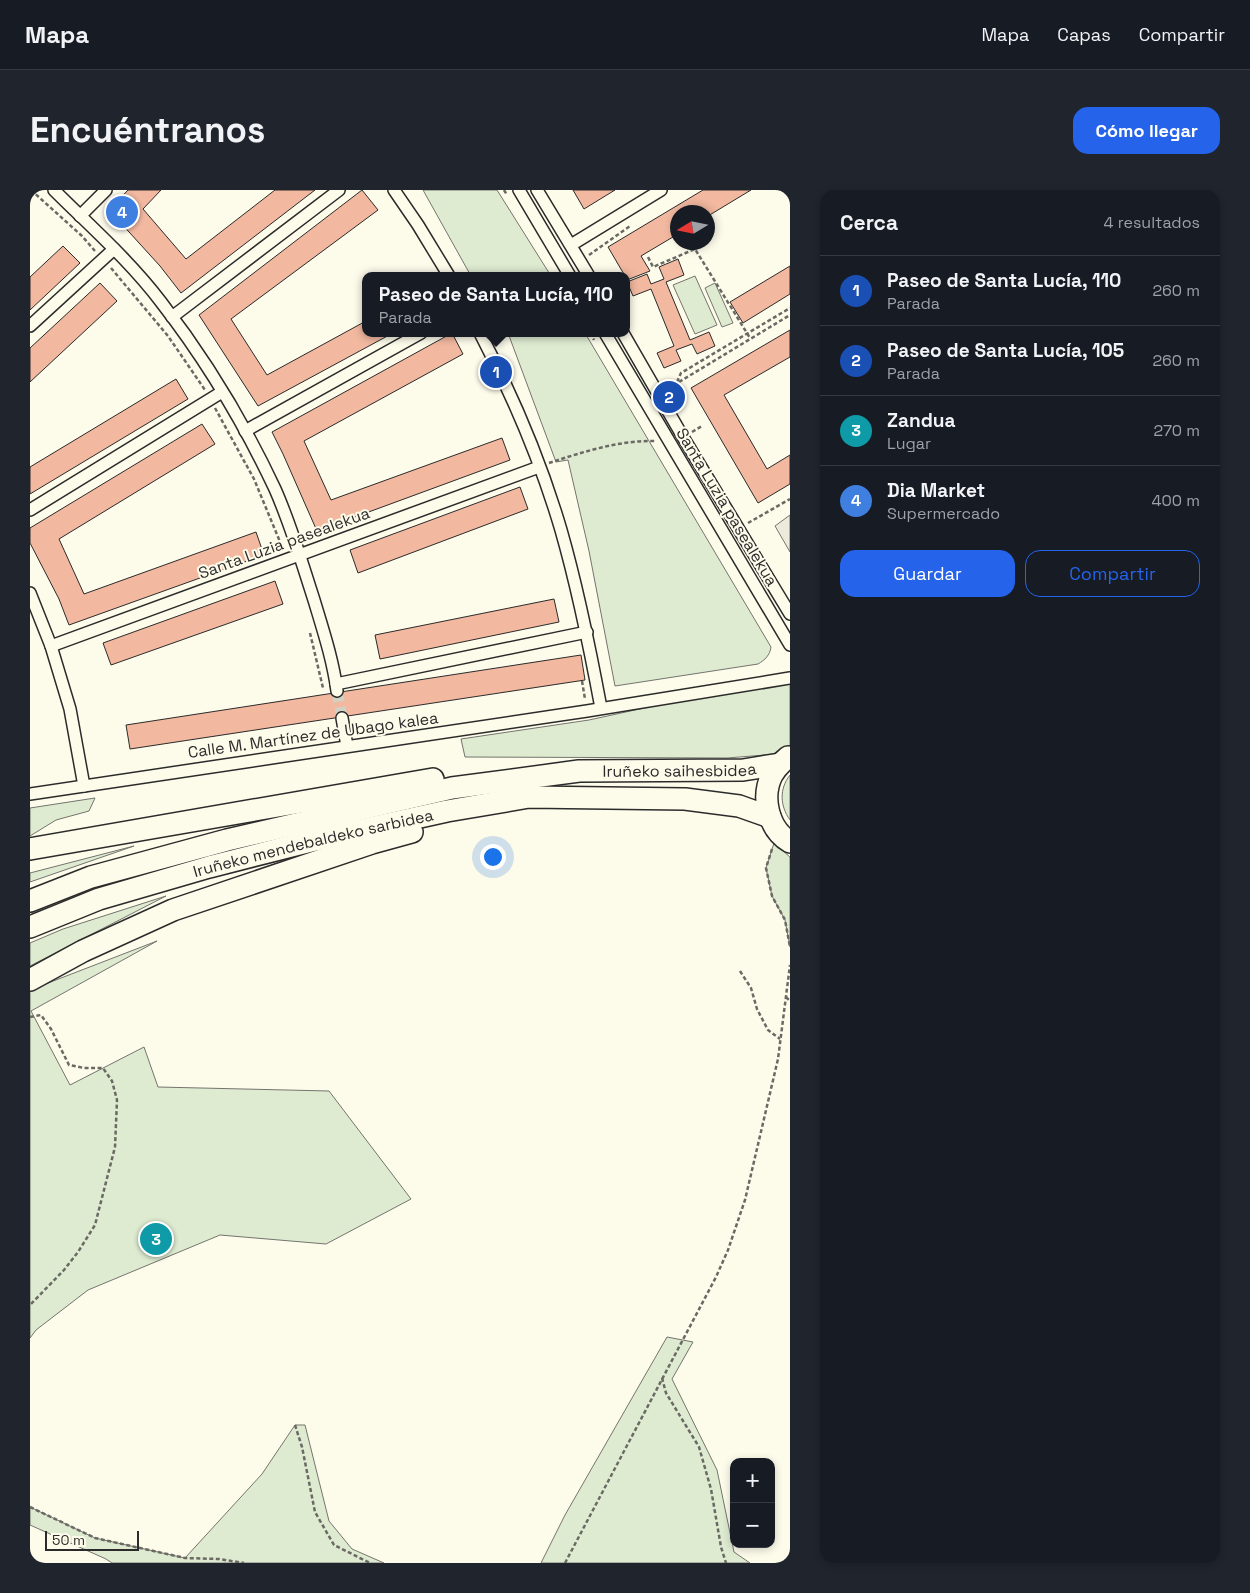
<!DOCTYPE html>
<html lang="es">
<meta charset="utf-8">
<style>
body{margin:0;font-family:"Space Grotesk",sans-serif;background:#20242c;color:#f1f3f6}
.controls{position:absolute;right:15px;bottom:15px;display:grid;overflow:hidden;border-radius:10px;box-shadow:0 2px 8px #0003}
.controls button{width:45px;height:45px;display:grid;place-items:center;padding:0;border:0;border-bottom:1px solid #363941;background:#171b24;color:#f1f3f6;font:25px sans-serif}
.compass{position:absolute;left:640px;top:15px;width:45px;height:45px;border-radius:50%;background:#171b24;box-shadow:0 2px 8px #0003;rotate:260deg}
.scale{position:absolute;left:15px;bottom:12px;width:94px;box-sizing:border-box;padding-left:5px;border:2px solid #2b2b2b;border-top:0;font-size:14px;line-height:18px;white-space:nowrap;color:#2b2b2b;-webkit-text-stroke:4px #fdfbea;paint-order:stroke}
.you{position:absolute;left:462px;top:666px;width:18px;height:18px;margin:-12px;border:4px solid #fff;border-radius:50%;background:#1a73e8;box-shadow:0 0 0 8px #1a73e833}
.badge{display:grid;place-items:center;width:32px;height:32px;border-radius:50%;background:#2563eb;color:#fff;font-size:16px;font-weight:700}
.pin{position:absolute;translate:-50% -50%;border:2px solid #fff;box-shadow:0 1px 5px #0006}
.popup{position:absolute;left:332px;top:82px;width:268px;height:65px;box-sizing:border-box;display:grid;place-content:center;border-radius:10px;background:#171b24;filter:drop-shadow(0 1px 4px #0005);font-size:16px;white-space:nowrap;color:#9ea1a6}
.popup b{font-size:19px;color:#f1f3f6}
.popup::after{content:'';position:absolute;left:50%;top:100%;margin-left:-10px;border:10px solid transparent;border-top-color:#171b24}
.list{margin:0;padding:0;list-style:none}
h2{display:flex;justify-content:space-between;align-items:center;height:65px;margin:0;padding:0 20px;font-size:21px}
h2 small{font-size:16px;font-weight:400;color:#9ea1a6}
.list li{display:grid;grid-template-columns:32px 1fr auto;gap:15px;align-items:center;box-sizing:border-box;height:70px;padding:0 20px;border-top:1px solid #363941}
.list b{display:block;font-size:19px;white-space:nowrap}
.list p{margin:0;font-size:16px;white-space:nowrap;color:#9ea1a6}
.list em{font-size:16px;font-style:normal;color:#9ea1a6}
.actions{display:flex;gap:10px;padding:15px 20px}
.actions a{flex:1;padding:11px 0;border:1px solid #2563eb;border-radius:15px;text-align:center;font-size:18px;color:#2563eb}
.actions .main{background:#2563eb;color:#fff}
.map{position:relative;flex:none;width:760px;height:1373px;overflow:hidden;border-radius:15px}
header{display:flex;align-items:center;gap:30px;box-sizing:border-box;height:70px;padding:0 25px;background:#171b24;border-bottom:1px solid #363941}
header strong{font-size:24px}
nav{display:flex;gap:28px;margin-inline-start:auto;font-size:18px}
.intro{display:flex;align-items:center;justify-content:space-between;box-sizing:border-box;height:120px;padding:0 30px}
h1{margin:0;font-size:35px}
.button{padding:12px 22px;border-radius:15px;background:#2563eb;color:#fff;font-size:18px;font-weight:700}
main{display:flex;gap:30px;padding:0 30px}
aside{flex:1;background:#171b24;border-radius:15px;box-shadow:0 2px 8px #0003}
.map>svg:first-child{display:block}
.green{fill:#deebd1;stroke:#74746e}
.parking{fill:#eceadb;stroke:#74746e}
.building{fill:#f2b8a0;stroke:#2b2b2b}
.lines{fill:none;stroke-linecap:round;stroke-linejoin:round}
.street-tunnel{stroke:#d3d1c4;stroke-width:11;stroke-dasharray:11 5.5;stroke-linecap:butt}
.street-casing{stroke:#2b2b2b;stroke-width:14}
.highway-casing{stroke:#2b2b2b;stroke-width:24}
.path{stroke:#6a6964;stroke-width:2.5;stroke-dasharray:4 2.5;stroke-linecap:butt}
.street{stroke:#fdfbea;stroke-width:11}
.highway{stroke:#fdfbea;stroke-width:21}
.labels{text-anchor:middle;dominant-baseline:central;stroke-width:4;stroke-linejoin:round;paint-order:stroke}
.street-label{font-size:16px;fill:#2b2b2b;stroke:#fdfbea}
</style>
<header>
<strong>Mapa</strong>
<nav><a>Mapa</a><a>Capas</a><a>Compartir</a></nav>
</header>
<div class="intro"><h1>Encuéntranos</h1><a class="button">Cómo llegar</a></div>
<main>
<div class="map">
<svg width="760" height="1373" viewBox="0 0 760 1373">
<rect width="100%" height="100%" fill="#fdfbea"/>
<g class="green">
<polygon points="393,0 467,0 521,86 441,86"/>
<polygon points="665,86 687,135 665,144 643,95"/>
<polygon points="685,93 703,133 692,137 675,98"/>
<path d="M478,143H555L741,457C740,465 735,470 728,474L585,496L559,361L538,270L526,272Z"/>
<polygon points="760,488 760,563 697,568 435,567 431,549 559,530 738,491"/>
<path d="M760,585V630C750,616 749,599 760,585Z"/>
<polygon points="65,608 59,621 26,630 0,646 0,618"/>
<polygon points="744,653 760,667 760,757 755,730 742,706 736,678"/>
<polygon points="104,656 0,692 0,683"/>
<polygon points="136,706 0,776 0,753 33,739"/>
<polygon points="127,751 1,821 40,895 114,857 128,897 299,901 381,1009 296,1054 190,1045 58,1100 6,1140 0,1148 0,800"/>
<polygon points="637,1147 663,1152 642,1189 687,1280 704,1362 720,1373 511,1373 535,1325"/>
<polygon points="265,1235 275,1235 299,1331 322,1359 354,1373 82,1373 76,1369 0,1335 0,1317 65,1348 155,1368 232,1284"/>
</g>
<polygon class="parking" points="760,325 760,362 745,336"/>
<g class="building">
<polygon points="98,0 131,0 113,19 156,69 245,0 285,0 151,103 130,76 79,20"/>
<polygon points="332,0 348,20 201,129 237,185 336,131 336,143 363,143 228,216 169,125"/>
<polygon points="543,0 585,0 554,19"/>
<polygon points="673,0 721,0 678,26 678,22 648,22 648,44 611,66 620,81 597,90 596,86 595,86 578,57"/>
<polygon points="33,56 50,73 0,120 0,87"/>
<polygon points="648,69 654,85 636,92 660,150 679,142 685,156 667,164 662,154 646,160 651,171 634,178 627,163 644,156 621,99 603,106 597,92 617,84 621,94 634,89 629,77"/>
<polygon points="760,76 760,104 713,133 700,112"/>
<polygon points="70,93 87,111 0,192 0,158"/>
<polygon points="760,140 760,167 694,205 737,279 760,265 760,294 728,313 661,198"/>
<polygon points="422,143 433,164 274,251 301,310 472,248 480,270 287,341 253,264 242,242"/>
<polygon points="146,189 158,209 0,304 0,277"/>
<polygon points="172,234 185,254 29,349 54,404 226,342 234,365 39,435 29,409 0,353 0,338"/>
<polygon points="490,297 498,319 328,383 320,360"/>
<polygon points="245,391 253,414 81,475 73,453"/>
<polygon points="524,409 529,432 350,469 345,445"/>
<polygon points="551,465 555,490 100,559 96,535"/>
</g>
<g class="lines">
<polyline class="street-tunnel" points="307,501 312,528"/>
<g class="street-casing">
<g id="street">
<path d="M24,0C60,36 100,71 131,112C176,170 214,233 245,299C261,335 272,373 284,410C293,440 303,470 307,501"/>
<polyline points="364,0 388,35 419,86"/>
<polyline points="489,0 540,86"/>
<polyline points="507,0 559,86"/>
<polyline points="50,26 76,0"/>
<polyline points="541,55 631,0"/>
<polyline points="142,127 309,0"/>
<polyline points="0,136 84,59"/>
<path d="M450,143C483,206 511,272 531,340C548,399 560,459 571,518"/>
<polyline points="575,143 760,455"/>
<polyline points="593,143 653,247 760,424"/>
<polyline points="215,241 391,143"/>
<polyline points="0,320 192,202"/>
<polyline points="0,403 21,456 40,519 54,596"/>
<polyline points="21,456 509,277"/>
<polyline points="306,494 557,442"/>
<polyline points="312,528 317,556"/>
<polyline points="0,604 557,521 760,488"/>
</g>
</g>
<g class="highway-casing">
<g id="highway">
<path d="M758,567C752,572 746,578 742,585C731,607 738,639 760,652"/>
<polyline points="0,659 403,589"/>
<path id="s1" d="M0,711L61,687L197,650L422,598L549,581L713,580L750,574"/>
<path id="s2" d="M0,737L69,709L179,677L281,651L417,621L499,607L655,609L709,616L740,627"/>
<polyline points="0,790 53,761 143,720 342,653 382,642"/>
</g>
</g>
<g class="path">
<polyline points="1,0 52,46 65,61"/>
<polyline points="474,0 477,5"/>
<polyline points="559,65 600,36"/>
<polyline points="618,67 623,77 665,59 720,148"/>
<polyline points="81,78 138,146 175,200"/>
<polyline points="513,86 526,83"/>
<polyline points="560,143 564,150"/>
<polyline points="647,192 651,183 760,118"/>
<polyline points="649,192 760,125"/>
<polyline points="185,218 224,289 253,359"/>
<polyline points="662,242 672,236"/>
<path d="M519,273C553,262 589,250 626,251"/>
<polyline points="718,333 760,309"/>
<polyline points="280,443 293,498"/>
<polyline points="552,491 555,509"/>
<polyline points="742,659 736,678 742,706 755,730 760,757"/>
<polyline points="710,781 721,798 727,819 738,840 750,849"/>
<polyline points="756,807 760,811"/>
<polyline points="0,827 11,825 21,839 39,875 54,878 73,878 82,891 87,910 85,957 65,1035 48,1062 34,1080 0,1115"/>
<polyline points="632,1188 636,1203 669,1257 681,1299 691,1357 696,1373"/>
<polyline points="265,1235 272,1257 285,1322 304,1355 340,1373"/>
<polyline points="0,1317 65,1348 155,1368 189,1369 214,1373"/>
<polyline points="535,1373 686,1087 698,1060 715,1010 748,869 760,775"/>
</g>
<use href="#street" class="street"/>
<use href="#highway" class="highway"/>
</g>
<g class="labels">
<g class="street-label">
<text transform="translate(697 317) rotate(59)">Santa Luzia pasealekua</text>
<text transform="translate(254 353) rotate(-20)">Santa Luzia pasealekua</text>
<text transform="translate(283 545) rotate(-8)">Calle M. Martínez de Ubago kalea</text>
<text stroke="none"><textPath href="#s1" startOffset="666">Iruñeko saihesbidea</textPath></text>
<text stroke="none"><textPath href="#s2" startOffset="296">Iruñeko mendebaldeko sarbidea</textPath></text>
</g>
</g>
</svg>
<div class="controls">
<button>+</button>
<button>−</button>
</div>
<svg class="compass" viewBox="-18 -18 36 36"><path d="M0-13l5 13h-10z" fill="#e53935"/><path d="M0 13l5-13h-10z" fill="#9ea1a6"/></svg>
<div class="scale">50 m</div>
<div class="you"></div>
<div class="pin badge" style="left:466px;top:182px;background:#1a4fb4">1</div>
<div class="popup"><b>Paseo de Santa Lucía, 110</b>Parada</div>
<div class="pin badge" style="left:639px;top:207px;background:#1a4fb4">2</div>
<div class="pin badge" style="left:126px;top:1049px;background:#0f9aa8">3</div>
<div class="pin badge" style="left:92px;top:22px;background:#3f7fe0">4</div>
</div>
<aside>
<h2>Cerca<small>4 resultados</small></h2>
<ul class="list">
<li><span class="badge" style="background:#1a4fb4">1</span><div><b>Paseo de Santa Lucía, 110</b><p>Parada</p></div><em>260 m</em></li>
<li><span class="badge" style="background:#1a4fb4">2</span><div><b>Paseo de Santa Lucía, 105</b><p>Parada</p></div><em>260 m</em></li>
<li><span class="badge" style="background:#0f9aa8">3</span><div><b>Zandua</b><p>Lugar</p></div><em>270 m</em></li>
<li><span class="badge" style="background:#3f7fe0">4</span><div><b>Dia Market</b><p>Supermercado</p></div><em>400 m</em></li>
</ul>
<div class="actions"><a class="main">Guardar</a><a>Compartir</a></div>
</aside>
</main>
